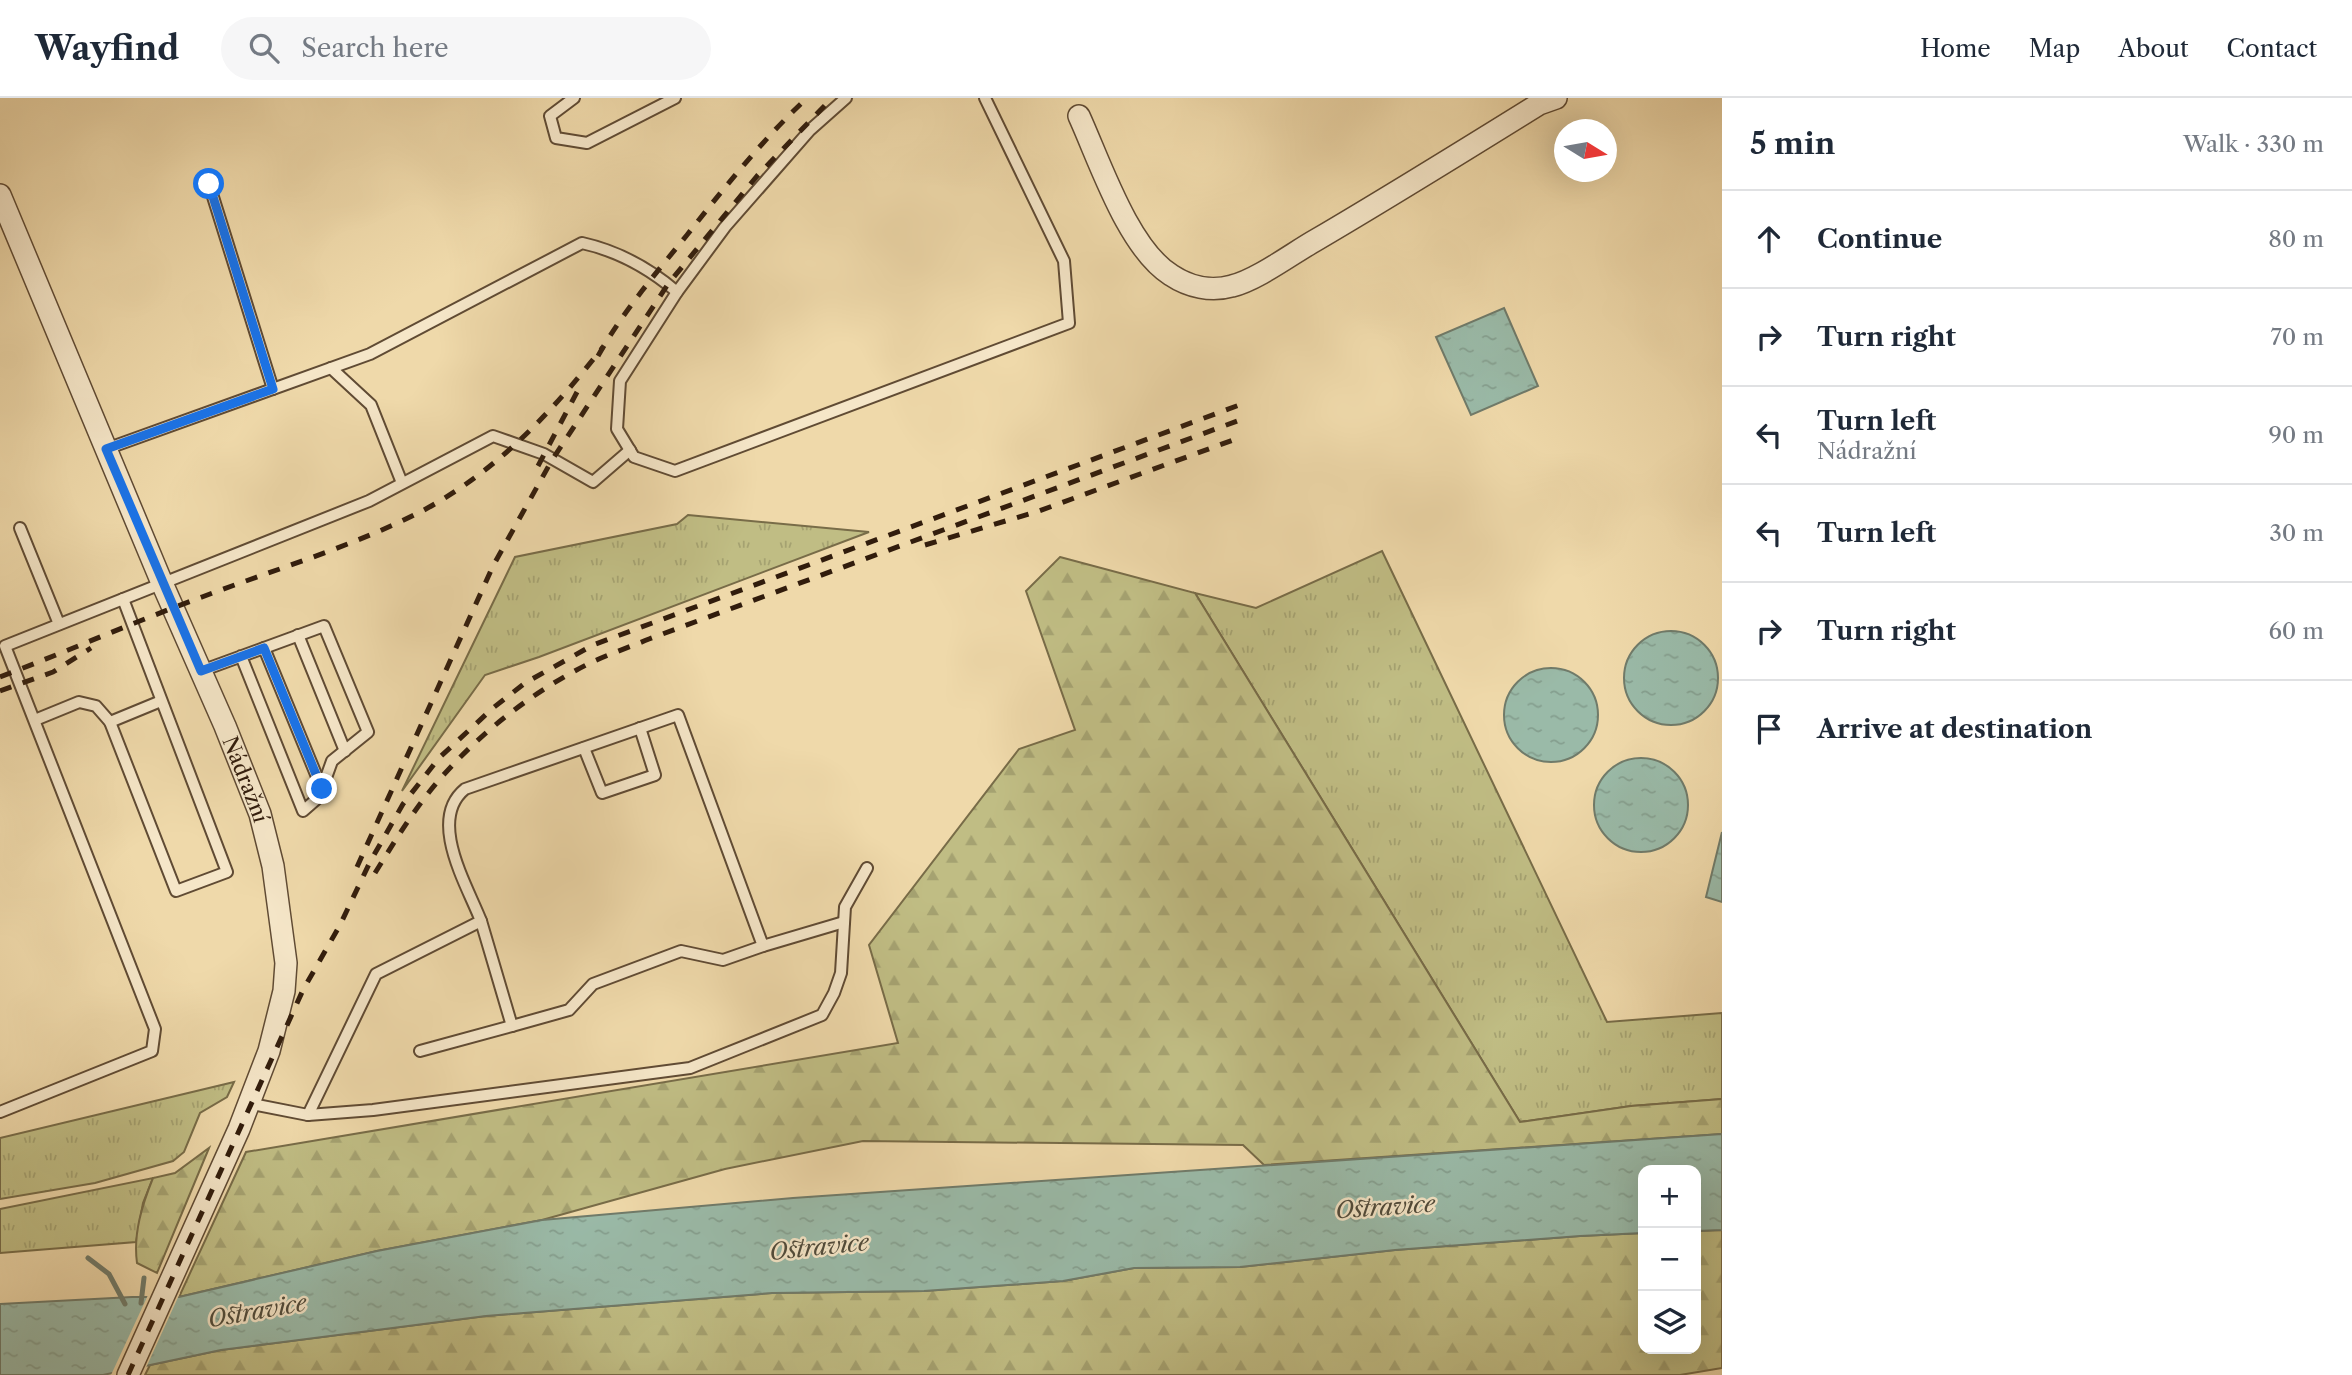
<!DOCTYPE html>
<meta charset="utf-8">
<style>
body{margin:0;font-family:"Libre Caslon Text",serif;background:#f6f6f7;color:#1f2937}
.controls{position:absolute;right:21px;bottom:21px;display:grid;overflow:hidden;border-radius:14px;box-shadow:0 7px 28px #0002}
.controls button{width:63px;height:63px;display:grid;place-items:center;padding:0;border:0;border-bottom:2px solid #e0e1e3;background:#fff;color:#1f2937;font:35px sans-serif}
.compass{position:absolute;left:1554px;top:21px;width:63px;height:63px;border-radius:50%;background:#fff;box-shadow:0 7px 28px #0002;rotate:101deg}
.stop{position:absolute;width:21px;height:21px;margin:-16px;border:5px solid #1a73e8;border-radius:50%;background:#fff}
.stop.end{background:#1a73e8;border-color:#fff;box-shadow:0 2px 7px #0008}
.list{margin:0;padding:0;list-style:none}
h2{display:flex;justify-content:space-between;align-items:center;height:91px;margin:0;padding:0 28px;font-size:30px}
h2 small{font-size:23px;font-weight:400;color:#747a83}
.list li{display:grid;grid-template-columns:46px 1fr auto;gap:21px;align-items:center;box-sizing:border-box;height:98px;padding:0 28px;border-top:2px solid #e0e1e3}
.list b{display:block;font-size:26px;white-space:nowrap}
.list p{margin:0;font-size:23px;white-space:nowrap;color:#747a83}
.list em{font-size:23px;font-style:normal;color:#747a83}
.icon{flex:none;width:38px;height:38px;fill:none;stroke:currentColor;stroke-width:2;stroke-linecap:round;stroke-linejoin:round}
.map{position:relative;flex:none;width:1722px;height:1277px;overflow:hidden}
header{display:flex;align-items:center;gap:42px;box-sizing:border-box;height:98px;padding:0 35px;background:#fff;border-bottom:2px solid #e0e1e3}
header strong{font-size:33px}
nav{display:flex;gap:38px;margin-inline-start:auto;font-size:24px}
.search{width:490px;height:63px;background:#f6f6f7;display:flex;align-items:center;gap:18px;box-sizing:border-box;padding:0 24px;border-radius:38px;color:#747a83;font-size:26px}
main{display:flex}
aside{flex:1;background:#fff}
.map>svg:first-child{display:block}
.grass{fill:url(#grass-tufts);stroke:#786c48;stroke-width:2}
.forest{fill:url(#forest-firs);stroke:#786c48;stroke-width:2}
.water{fill:url(#water-ripples);stroke:#707b6a;stroke-width:2}
.pier{fill:#efd9aa}
.lines{fill:none;stroke-linecap:round;stroke-linejoin:round}
.stream{stroke:#707b6a;stroke-width:5}
.service-casing{stroke:#604b34;stroke-width:14}
.minor-casing{stroke:#604b34;stroke-width:24}
.service{stroke:#f5e6c8;stroke-width:10}
.minor{stroke:#f5e6c8;stroke-width:21}
.rail{stroke:#311c0c;stroke-width:5;stroke-dasharray:12 12;stroke-linecap:butt}
.route{stroke:#1a73e8;stroke-width:9}
.labels{text-anchor:middle;dominant-baseline:central;stroke-width:5;stroke-linejoin:round;paint-order:stroke}
.street-label{font-size:21px;fill:#311c0c;stroke:#f5e6c8}
.water-label{font-size:23px;font-style:italic;fill:#504b3b;stroke:#f5e6c8}
</style>
<header>
<strong>Wayfind</strong>
<div class="search"><svg class="icon" aria-label="search" viewBox="0 0 24 24"><circle cx="10" cy="10" r="6"/><path d="M15 15l6 6"/></svg>Search here</div>
<nav><a>Home</a><a>Map</a><a>About</a><a>Contact</a></nav>
</header>
<main>
<div class="map">
<svg width="1722" height="1277" viewBox="0 0 1722 1277">
<defs>
<pattern id="grass-tufts" width="24" height="20" patternUnits="userSpaceOnUse" patternTransform="scale(1.75)"><rect width="24" height="20" fill="#c0bd84"/><path d="M3 7l-1-3M5 7V3M7 7l1-3M15 17l-1-3M17 17v-4M19 17l1-3" fill="none" stroke="#a5a271"/></pattern>
<pattern id="forest-firs" width="22" height="20" patternUnits="userSpaceOnUse" patternTransform="scale(1.75)"><rect width="22" height="20" fill="#c0bd84"/><path d="M5 1l3.5 6h-7zM16 11l3.5 6h-7z" fill="#a5a271"/></pattern>
<pattern id="water-ripples" width="26" height="14" patternUnits="userSpaceOnUse" patternTransform="scale(1.75)"><rect width="26" height="14" fill="#9abaa8"/><path d="M2 4q2-2 4 0t4 0M15 11q2-2 4 0t4 0" fill="none" stroke="#859f8f"/></pattern>
</defs>
<rect width="100%" height="100%" fill="#efd9aa"/>
<filter id="stains"><feTurbulence type="fractalNoise" baseFrequency=".00286" numOctaves="4"/><feColorMatrix values="0 0 0 0 .2 0 0 0 0 .09 0 0 0 0 .02 0 0 0 .5 -.17"/></filter>
<radialGradient id="worn" r=".72"><stop offset=".6" stop-color="#630" stop-opacity="0"/><stop offset="1" stop-color="#630" stop-opacity=".3"/></radialGradient>
<g class="grass">
<polygon points="688,417 869,434 539,559 485,577 402,693 515,459 677,426"/>
<polygon points="1382,453 1607,924 1722,915 1722,1001 1631,1008 1520,1024 1195,495 1256,510"/>
<polygon points="234,984 227,999 200,1015 184,1054 173,1063 95,1085 0,1101 0,1040"/>
<polygon points="153,1080 143,1105 136,1144 0,1155 0,1111"/>
</g>
<g class="forest">
<polygon points="1060,459 1195,495 1520,1024 1631,1008 1722,1001 1722,1036 1264,1067 1243,1047 863,1043 725,1071 542,1122 377,1153 179,1199 246,1054 898,945 869,847 1019,651 1075,632 1026,493"/>
<path d="M209,1050L157,1175L137,1165C133,1136 142,1107 153,1080L175,1075Z"/>
<polygon points="1722,1132 1722,1270 1680,1277 145,1277 150,1267 221,1252 486,1218 772,1195 924,1193 1063,1183 1134,1170 1240,1169 1395,1152 1580,1138 1643,1135 1643,1251 1696,1251 1696,1133"/>
</g>
<g class="water">
<polygon points="1504,210 1538,288 1471,317 1436,239"/>
<circle cx="1671" cy="580" r="47"/>
<circle cx="1551" cy="617" r="47"/>
<circle cx="1641" cy="707" r="47"/>
<polygon points="1722,734 1722,804 1706,799"/>
<polygon points="1722,1036 1722,1132 1696,1133 1696,1072 1643,1072 1643,1135 1580,1138 1395,1152 1240,1169 1134,1170 1063,1183 924,1193 772,1195 486,1218 221,1252 103,1277 0,1277 0,1206 132,1199 179,1199 377,1153 542,1122 793,1100"/>
</g>
<polygon class="pier" points="180,1195 145,1272 111,1277 148,1197"/>
<g class="lines">
<g class="stream">
<polyline points="88,1160 109,1176 125,1206"/>
<polyline points="141,1205 144,1180"/>
</g>
<g class="service-casing">
<g id="service">
<polyline points="574,0 550,18 556,40 587,45 675,0"/>
<polyline points="846,0 810,32 725,129 677,194 620,283 617,331 634,359 675,373 1069,225 1064,163 985,0"/>
<polyline points="209,86 273,291"/>
<polyline points="331,270 371,307 402,385"/>
<path d="M106,351L370,256L582,145C618,153 649,170 677,194"/>
<polyline points="20,430 59,526"/>
<polyline points="298,537 345,653"/>
<polyline points="264,550 322,691"/>
<polyline points="201,573 324,528 368,634 332,663 319,699 303,713 241,558"/>
<polyline points="35,622 79,604 96,608 110,624 176,793 227,774 123,501"/>
<polyline points="110,624 161,603"/>
<polyline points="584,650 602,695 655,677 640,630"/>
<polyline points="512,928 569,912 593,886 681,853 723,862 763,848"/>
<polyline points="420,953 512,928 481,823"/>
<polyline points="247,1005 308,1017 373,1012 690,970 822,917 834,895 841,875 845,809 867,770"/>
<polyline points="0,1014 152,953 155,931 5,548 369,403 493,338 544,356 593,384 630,352"/>
<path d="M308,1017L376,876L481,823C467,787 427,722 465,691L678,617L763,848L844,824"/>
</g>
</g>
<g class="minor-casing">
<g id="minor">
<path d="M1079,18C1100,64 1128,150 1171,177C1189,189 1211,194 1232,188C1257,182 1293,155 1316,142C1391,98 1465,52 1539,6L1556,0"/>
<path id="s1" d="M0,97L162,485L225,628L260,716L273,768L286,865L284,893L269,953L239,1031L128,1277"/>
</g>
</g>
<use href="#service" class="service"/>
<use href="#minor" class="minor"/>
<g class="rail">
<path d="M598,258C622,215 656,175 687,137C724,90 763,41 807,0"/>
<polyline points="538,368 577,294"/>
<polyline points="925,447 1039,413 1233,342"/>
<path d="M0,579C68,553 134,524 202,499C273,472 357,447 424,412C498,372 552,314 603,249"/>
<polyline points="0,593 53,574 91,550"/>
<polyline points="357,769 493,468 552,362 668,186 757,78 832,0"/>
<path d="M375,775C395,743 414,711 439,682C481,634 532,594 590,565C609,556 630,549 649,541L1248,319"/>
<polyline points="128,1277 303,892 340,827 370,764 403,706 439,660 493,610 525,585 593,547 1242,306"/>
</g>
</g>
<g class="lines">
<polyline class="route" points="209,86 273,291 106,351 201,573 264,550 322,691"/>
</g>
<g class="labels">
<g class="street-label">
<text stroke="none"><textPath href="#s1" startOffset="634">Nádražní</textPath></text>
</g>
<g class="water-label">
<text transform="translate(1385 1109) rotate(-4)">Ostravice</text>
<text transform="translate(819 1149) rotate(-6)">Ostravice</text>
<text transform="translate(257 1213) rotate(-10)">Ostravice</text>
</g>
</g>
<rect width="100%" height="100%" filter="url(#stains)"/>
<rect width="100%" height="100%" fill="url(#worn)"/>
</svg>
<div class="controls">
<button>+</button>
<button>−</button>
<button><svg class="icon" aria-label="layers" viewBox="0 0 24 24"><path d="M12 4l9 5-9 5-9-5zM3 14l9 5 9-5"/></svg></button>
</div>
<svg class="compass" viewBox="-18 -18 36 36"><path d="M0-13l5 13h-10z" fill="#e53935"/><path d="M0 13l5-13h-10z" fill="#747a83"/></svg>
<div class="stop" style="left:209px;top:86px"></div>
<div class="stop end" style="left:322px;top:691px"></div>
</div>
<aside>
<h2>5 min<small>Walk · 330 m</small></h2>
<ul class="list">
<li><svg class="icon" aria-label="ahead" viewBox="0 0 24 24"><path d="M12 20V5M6 11l6-6 6 6"/></svg><div><b>Continue</b></div><em>80 m</em></li>
<li><svg class="icon" aria-label="right" viewBox="0 0 24 24"><path d="M7 20v-9h11M14 6l5 5-5 5"/></svg><div><b>Turn right</b></div><em>70 m</em></li>
<li><svg class="icon" aria-label="left" viewBox="0 0 24 24"><path d="M17 20v-9H6M10 6l-5 5 5 5"/></svg><div><b>Turn left</b><p>Nádražní</p></div><em>90 m</em></li>
<li><svg class="icon" aria-label="left" viewBox="0 0 24 24"><path d="M17 20v-9H6M10 6l-5 5 5 5"/></svg><div><b>Turn left</b></div><em>30 m</em></li>
<li><svg class="icon" aria-label="right" viewBox="0 0 24 24"><path d="M7 20v-9h11M14 6l5 5-5 5"/></svg><div><b>Turn right</b></div><em>60 m</em></li>
<li><svg class="icon" aria-label="arrive" viewBox="0 0 24 24"><path d="M6 21V4h12l-3 4 3 4H6"/></svg><div><b>Arrive at destination</b></div></li>
</ul>
</aside>
</main>
